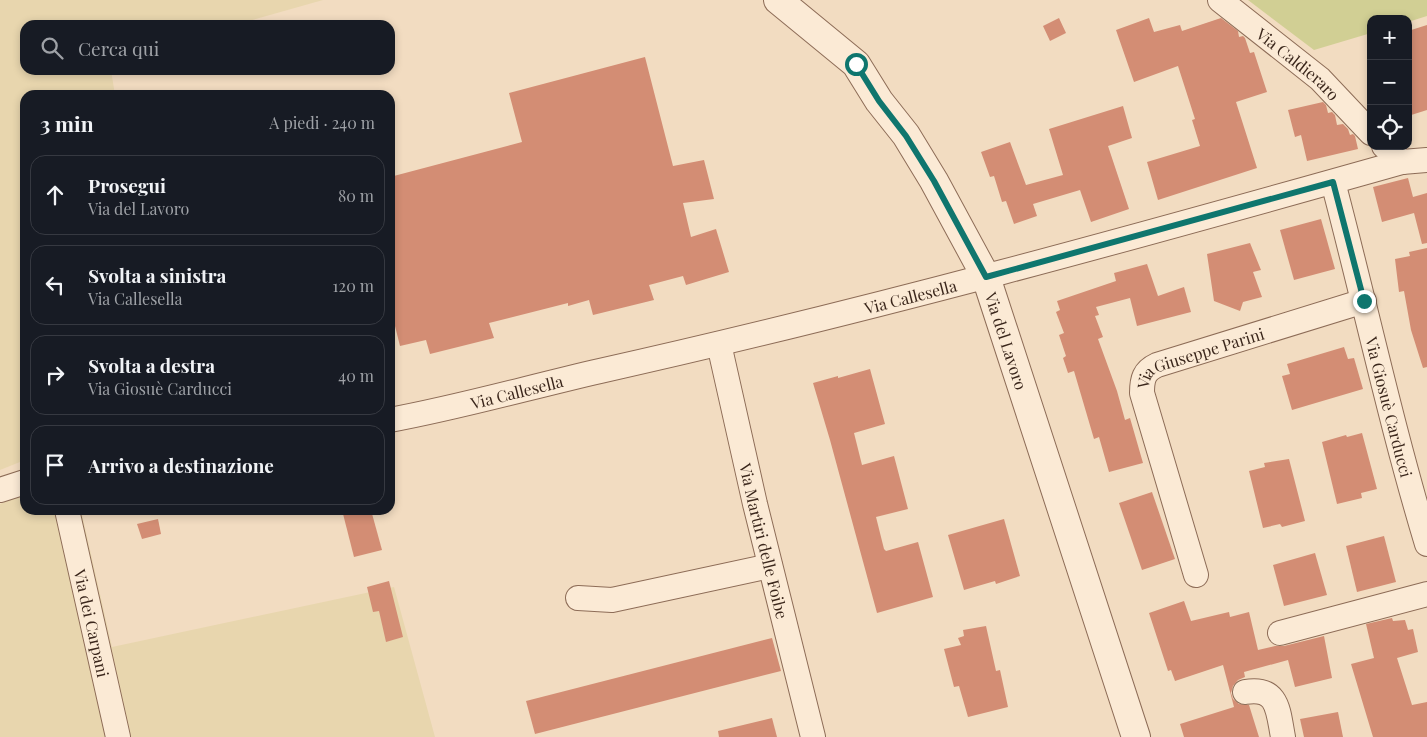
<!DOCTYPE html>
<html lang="it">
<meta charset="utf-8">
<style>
body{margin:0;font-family:"Playfair Display",serif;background:#20242c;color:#f1f3f6}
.controls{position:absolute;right:15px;top:15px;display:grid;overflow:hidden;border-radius:10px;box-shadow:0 2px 8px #0003}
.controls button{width:45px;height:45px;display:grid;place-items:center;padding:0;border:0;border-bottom:1px solid #363941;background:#171b24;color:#f1f3f6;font:25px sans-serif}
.stop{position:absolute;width:15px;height:15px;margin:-11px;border:4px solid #0f766e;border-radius:50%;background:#fff}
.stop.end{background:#0f766e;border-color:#fff;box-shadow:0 1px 5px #0008}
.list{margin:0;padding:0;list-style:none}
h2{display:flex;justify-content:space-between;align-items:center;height:65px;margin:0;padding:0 20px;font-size:21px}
h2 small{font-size:16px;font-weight:400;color:#9ea1a6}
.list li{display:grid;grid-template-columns:32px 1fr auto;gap:15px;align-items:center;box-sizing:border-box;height:80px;margin:0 10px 10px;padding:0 10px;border:1px solid #363941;border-radius:15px}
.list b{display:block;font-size:19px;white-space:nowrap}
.list p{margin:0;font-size:16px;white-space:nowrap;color:#9ea1a6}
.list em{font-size:16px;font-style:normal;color:#9ea1a6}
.icon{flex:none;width:28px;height:28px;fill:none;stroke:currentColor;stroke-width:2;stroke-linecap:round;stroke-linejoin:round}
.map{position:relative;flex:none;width:1427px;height:737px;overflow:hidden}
.search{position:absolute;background:#171b24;box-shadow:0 2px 8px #0003;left:20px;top:20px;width:375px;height:55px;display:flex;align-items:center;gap:12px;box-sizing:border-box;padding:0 18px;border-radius:15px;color:#9ea1a6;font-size:19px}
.panel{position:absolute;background:#171b24;box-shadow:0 2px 8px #0003;left:20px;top:90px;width:375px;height:425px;border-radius:15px}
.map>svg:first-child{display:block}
.farmland{fill:#e8d6ae}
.green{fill:#d1cf94}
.building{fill:#d38d74}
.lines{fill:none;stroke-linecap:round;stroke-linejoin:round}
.minor-casing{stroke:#8d6c57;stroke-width:26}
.tertiary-casing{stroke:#8d6c57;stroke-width:30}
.minor{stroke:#fbead5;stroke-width:24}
.tertiary{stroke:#fbead5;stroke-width:28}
.route{stroke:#0f766e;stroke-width:6}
.labels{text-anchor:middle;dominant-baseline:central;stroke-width:5;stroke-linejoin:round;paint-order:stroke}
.street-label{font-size:16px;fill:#3b271c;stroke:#f8e7d1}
</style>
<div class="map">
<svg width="1427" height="737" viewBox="0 0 1427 737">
<rect width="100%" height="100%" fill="#f2dcc1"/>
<g class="farmland">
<polygon points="0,0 323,0 235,25 25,25 25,70 111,70 115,95 25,95 25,460 0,470"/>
<polygon points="25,493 25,510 81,510 112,647 394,587 435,737 0,737 0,504"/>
</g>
<polygon class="green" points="1248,0 1427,0 1427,16 1408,22 1408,19 1371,19 1371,33 1314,50"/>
<g class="building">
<polygon points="1059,18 1066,33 1050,41 1043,26"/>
<polygon points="1149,18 1154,32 1180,25 1182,31 1221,18 1238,31 1239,37 1243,36 1245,38 1250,53 1254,52 1267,92 1236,102 1257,168 1158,200 1147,162 1200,146 1192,120 1195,119 1178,66 1134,82 1116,30"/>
<polygon points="1427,25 1427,110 1408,116 1408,31"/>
<polygon points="645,57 673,166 704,160 714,199 683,203 691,237 716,229 729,272 686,285 683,276 649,285 654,300 593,315 589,300 568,306 568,303 489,323 494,338 430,354 426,340 400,346 390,306 390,250 395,249 390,231 390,177 522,142 509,93"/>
<polygon points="1323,102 1326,105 1328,113 1332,112 1335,115 1337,125 1343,124 1348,129 1350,135 1353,134 1355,136 1358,149 1307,161 1301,135 1295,137 1288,110"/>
<polygon points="1123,106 1132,138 1108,146 1129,209 1091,222 1080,190 1033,204 1037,216 1014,224 1006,201 1002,202 994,176 990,177 981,152 1010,142 1026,185 1063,175 1049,129"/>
<polygon points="1408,178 1413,197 1427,193 1427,243 1422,244 1414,213 1382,222 1373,187"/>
<polygon points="1321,219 1335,269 1294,280 1280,230"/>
<polygon points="1250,243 1261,270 1253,272 1262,297 1243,302 1240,311 1214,301 1207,254"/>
<polygon points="1427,248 1427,367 1423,368 1411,330 1404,291 1399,292 1395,259 1410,256 1409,252"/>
<polygon points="1147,264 1158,296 1184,287 1191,312 1137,326 1130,298 1096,307 1099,315 1095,316 1103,337 1098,339 1117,391 1125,420 1130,418 1143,463 1109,472 1099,437 1094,439 1074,371 1068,373 1063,358 1066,356 1059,335 1064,333 1056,312 1060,310 1057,301 1116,281 1114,273"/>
<polygon points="1344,347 1348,359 1354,358 1363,389 1292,410 1282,376 1290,374 1287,364"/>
<polygon points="870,369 885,424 854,433 862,465 894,456 908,509 876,517 884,549 886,551 918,542 933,597 877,613 830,440 813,383 838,376 838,378"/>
<polygon points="1362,433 1377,489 1361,493 1362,498 1337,504 1322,442 1346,435 1347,437"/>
<polygon points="1289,459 1305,521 1282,527 1280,524 1263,528 1249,471 1265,467 1264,463"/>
<polygon points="1152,492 1175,559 1142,570 1119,503"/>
<polygon points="342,510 371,510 382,550 354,557"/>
<polygon points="158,519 161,534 142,539 137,524"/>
<polygon points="1004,519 1020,576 996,584 995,581 964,590 948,535"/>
<polygon points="1384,536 1396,582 1357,592 1346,546"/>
<polygon points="1315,553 1327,595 1284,606 1273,565"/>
<polygon points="389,581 403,637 386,642 379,611 373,612 367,587"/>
<polygon points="1184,601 1191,621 1229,612 1230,617 1249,612 1258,650 1275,646 1284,646 1324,636 1332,678 1295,687 1288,660 1244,672 1245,677 1238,680 1233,686 1231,693 1233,699 1239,704 1249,705 1259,737 1184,737 1180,724 1234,707 1223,665 1175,681 1171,670 1168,671 1149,613"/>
<polygon points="1392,618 1393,621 1405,620 1408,630 1413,629 1418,652 1397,658 1412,705 1427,702 1427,737 1373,737 1351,664 1374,658 1366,624"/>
<polygon points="986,626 996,671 1000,670 1008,707 968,717 959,686 954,687 944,649 961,645 958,638 964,636 963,630"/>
<polygon points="772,638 781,671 535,734 526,701"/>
<polygon points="1338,712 1343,737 1304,737 1300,719"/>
<polygon points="772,718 777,737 719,737 718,731"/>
</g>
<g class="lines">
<g class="minor-casing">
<g id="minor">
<path id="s1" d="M1220,0L1320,79L1371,133"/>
<polyline points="1384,146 1402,162"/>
<path id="s2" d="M1333,182C1365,303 1391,425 1427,544"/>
<path id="s3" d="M719,344L755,504L813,737"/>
<path id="s4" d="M390,420C461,407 530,387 600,371C869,311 1136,237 1402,162L1427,160"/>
<polyline points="0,490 25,482"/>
<path id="s5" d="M67,510L118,737"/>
<path id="s6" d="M1196,575L1142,393C1142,379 1144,371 1157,365L1364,301"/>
<polyline points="578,598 612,600 770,566"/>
<polyline points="1280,633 1427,594"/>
<path d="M1245,692C1279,686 1278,712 1283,737"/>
</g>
</g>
<g class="tertiary-casing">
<g id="tertiary">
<path id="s7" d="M778,0L856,64L879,101L906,135L934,181L986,277L1136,737"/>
</g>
</g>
<use href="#minor" class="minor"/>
<use href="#tertiary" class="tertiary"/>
</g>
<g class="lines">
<polyline class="route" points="856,64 879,101 906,136 934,181 986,277 1333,182 1364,301"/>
</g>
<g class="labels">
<g class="street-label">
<text stroke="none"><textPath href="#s1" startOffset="101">Via Caldieraro</textPath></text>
<text stroke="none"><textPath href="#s4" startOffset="535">Via Callesella</textPath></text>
<text stroke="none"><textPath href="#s7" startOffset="418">Via del Lavoro</textPath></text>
<text stroke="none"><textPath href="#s6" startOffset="265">Via Giuseppe Parini</textPath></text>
<text stroke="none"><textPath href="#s4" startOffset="130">Via Callesella</textPath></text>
<text stroke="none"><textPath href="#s2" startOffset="232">Via Giosuè Carducci</textPath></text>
<text stroke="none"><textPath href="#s3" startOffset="202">Via Martiri delle Foibe</textPath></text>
<text stroke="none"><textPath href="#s5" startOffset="116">Via dei Carpani</textPath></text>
</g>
</g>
</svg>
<div class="controls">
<button>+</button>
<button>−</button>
<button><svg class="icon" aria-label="locate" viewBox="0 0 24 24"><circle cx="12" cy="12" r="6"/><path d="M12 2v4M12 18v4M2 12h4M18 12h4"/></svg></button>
</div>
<div class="stop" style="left:856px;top:64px"></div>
<div class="stop end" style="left:1364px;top:301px"></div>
<div class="search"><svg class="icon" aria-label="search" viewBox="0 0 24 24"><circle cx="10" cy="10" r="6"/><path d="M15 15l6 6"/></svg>Cerca qui</div>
<section class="panel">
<h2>3 min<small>A piedi · 240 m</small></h2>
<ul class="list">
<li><svg class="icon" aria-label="ahead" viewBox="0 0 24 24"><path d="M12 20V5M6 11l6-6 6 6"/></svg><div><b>Prosegui</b><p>Via del Lavoro</p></div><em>80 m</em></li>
<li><svg class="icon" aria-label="left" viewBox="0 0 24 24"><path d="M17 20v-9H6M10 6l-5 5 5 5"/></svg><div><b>Svolta a sinistra</b><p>Via Callesella</p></div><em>120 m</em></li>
<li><svg class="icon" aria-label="right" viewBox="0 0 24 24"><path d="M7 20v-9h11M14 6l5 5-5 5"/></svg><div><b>Svolta a destra</b><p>Via Giosuè Carducci</p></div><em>40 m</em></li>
<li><svg class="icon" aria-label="arrive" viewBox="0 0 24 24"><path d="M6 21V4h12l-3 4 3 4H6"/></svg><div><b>Arrivo a destinazione</b></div></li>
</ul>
</section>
</div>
